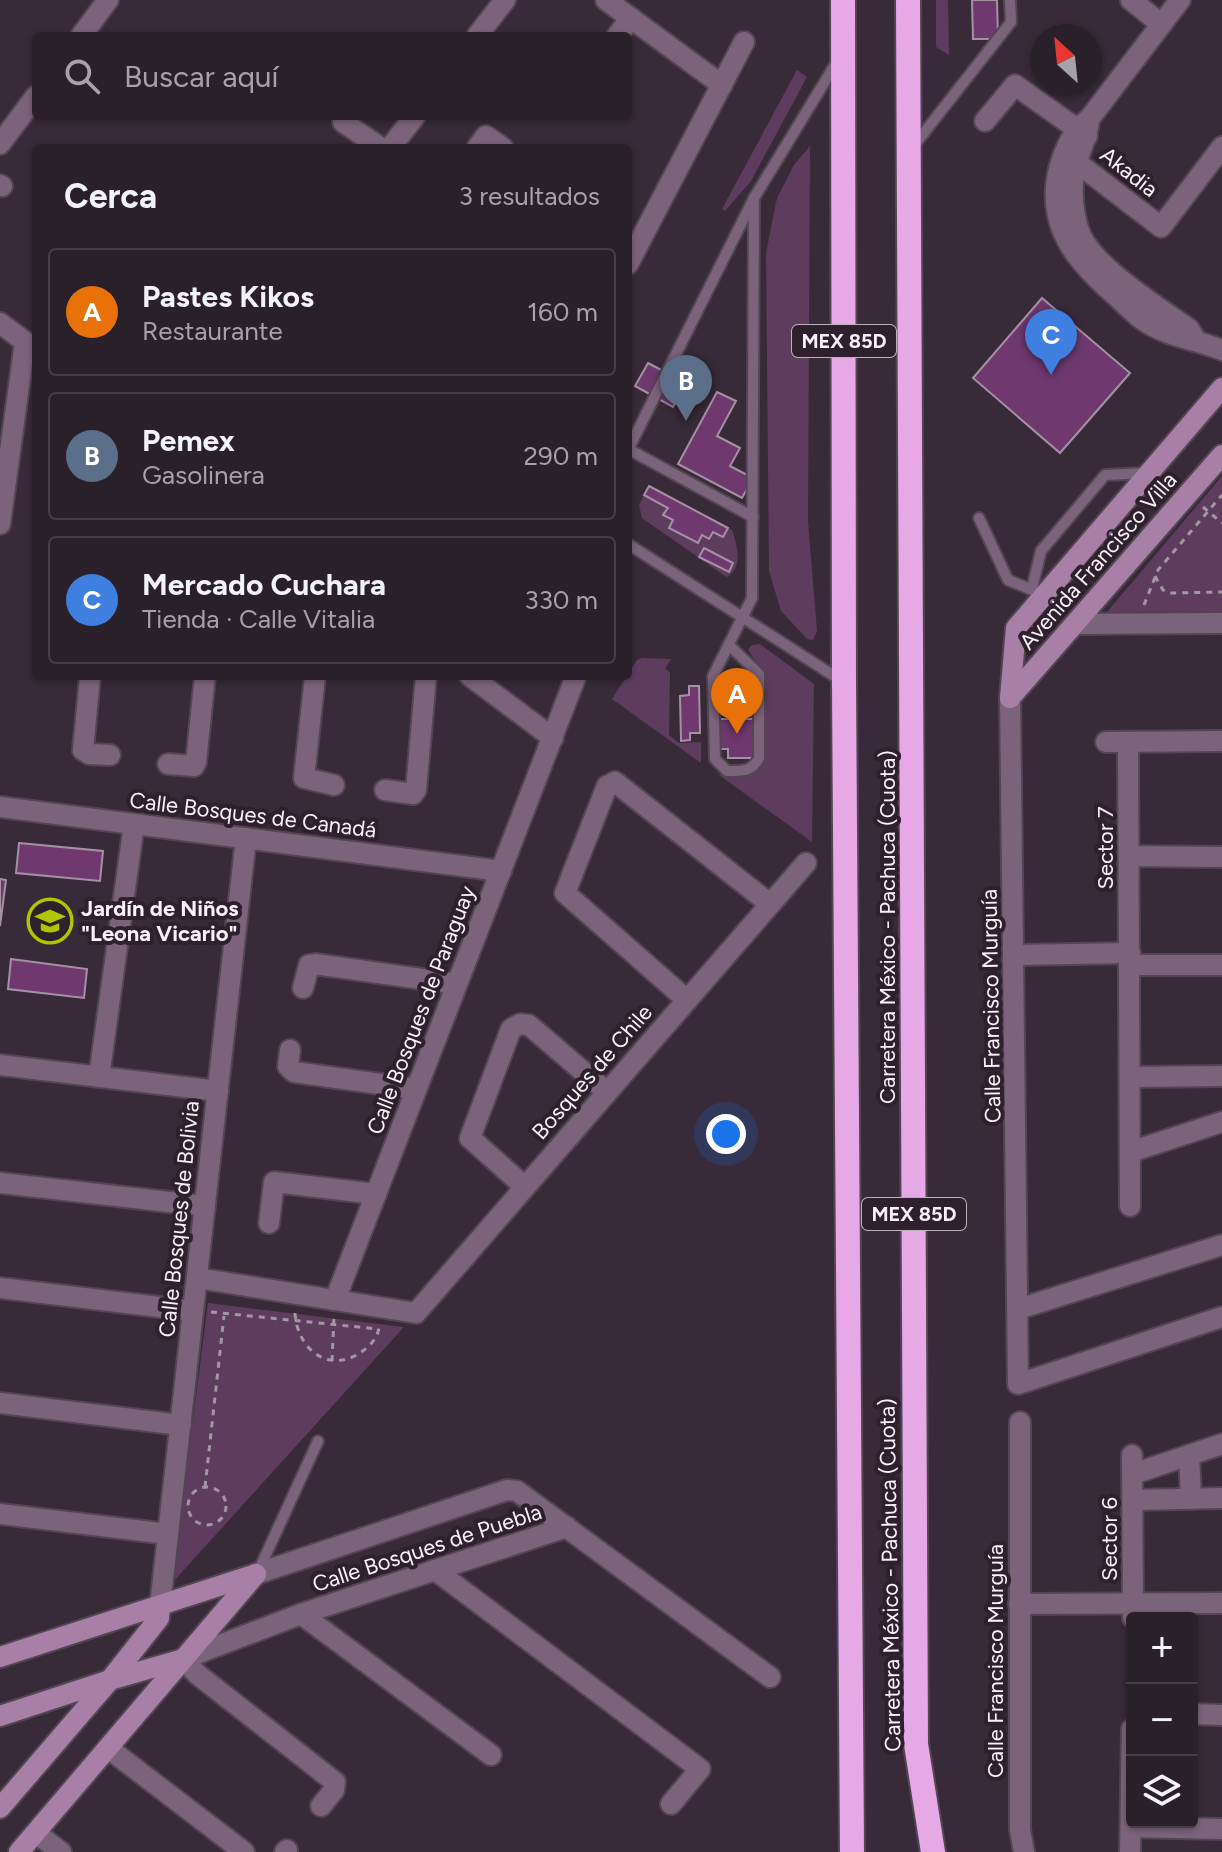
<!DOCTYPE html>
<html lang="es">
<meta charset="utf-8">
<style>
body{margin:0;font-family:Figtree,sans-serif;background:#322832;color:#f1f3f6}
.controls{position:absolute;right:24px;bottom:24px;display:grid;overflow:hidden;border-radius:8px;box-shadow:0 2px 6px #0004}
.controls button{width:72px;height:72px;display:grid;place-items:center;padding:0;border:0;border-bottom:2px solid #463e47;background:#2a202a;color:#f1f3f6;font:40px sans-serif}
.compass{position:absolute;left:1030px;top:24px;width:72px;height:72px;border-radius:50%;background:#2a202a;box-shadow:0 2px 6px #0004;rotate:333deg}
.you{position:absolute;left:726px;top:1134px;width:28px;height:28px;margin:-20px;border:6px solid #fff;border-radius:50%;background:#1a73e8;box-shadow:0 0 0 12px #1a73e833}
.badge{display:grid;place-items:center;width:52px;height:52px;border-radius:50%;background:#0b8043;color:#fff;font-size:26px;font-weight:700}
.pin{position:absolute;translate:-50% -66px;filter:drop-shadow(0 2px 4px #0008)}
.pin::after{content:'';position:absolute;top:42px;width:28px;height:24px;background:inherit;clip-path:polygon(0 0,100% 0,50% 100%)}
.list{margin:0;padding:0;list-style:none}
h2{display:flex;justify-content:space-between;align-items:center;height:104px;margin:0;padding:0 32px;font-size:34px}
h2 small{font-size:26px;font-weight:400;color:#a5a3a8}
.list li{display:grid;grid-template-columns:52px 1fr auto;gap:24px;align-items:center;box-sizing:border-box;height:128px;margin:0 16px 16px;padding:0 16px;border:2px solid #463e47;border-radius:8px}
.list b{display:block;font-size:30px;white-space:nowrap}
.list p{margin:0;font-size:26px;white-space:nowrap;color:#a5a3a8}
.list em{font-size:26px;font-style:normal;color:#a5a3a8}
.icon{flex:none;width:44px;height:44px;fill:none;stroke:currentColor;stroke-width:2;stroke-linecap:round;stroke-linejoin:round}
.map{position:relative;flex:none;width:1222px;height:1852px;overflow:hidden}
.search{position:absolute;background:#2a202a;box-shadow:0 2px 6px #0004;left:32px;top:32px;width:600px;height:88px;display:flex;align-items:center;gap:20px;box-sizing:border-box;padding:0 28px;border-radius:8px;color:#a5a3a8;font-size:30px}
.panel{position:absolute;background:#2a202a;box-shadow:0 2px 6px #0004;left:32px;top:144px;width:600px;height:536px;border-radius:8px}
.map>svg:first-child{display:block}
.green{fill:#5e3c5e}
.building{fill:#6f3970;stroke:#a492a3;stroke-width:2}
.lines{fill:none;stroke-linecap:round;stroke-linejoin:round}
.lane-casing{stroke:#534653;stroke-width:14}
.street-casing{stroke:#534653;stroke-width:24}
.secondary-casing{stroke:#534653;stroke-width:24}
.highway-casing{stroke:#534653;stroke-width:28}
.path{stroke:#a397a3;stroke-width:3;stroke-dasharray:6 6;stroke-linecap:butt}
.lane{stroke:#7c637c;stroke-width:10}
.street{stroke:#7c637c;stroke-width:20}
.secondary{stroke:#a77fa7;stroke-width:20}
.highway{stroke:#e7a8e6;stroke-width:24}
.labels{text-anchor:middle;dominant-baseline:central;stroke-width:8;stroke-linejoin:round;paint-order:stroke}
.shield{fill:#2e202d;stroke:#bdb2bc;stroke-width:2}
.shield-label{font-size:20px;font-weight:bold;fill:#faf1fa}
.street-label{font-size:22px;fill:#faf1fa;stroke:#2e202d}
.poi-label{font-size:22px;font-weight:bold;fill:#faf1fa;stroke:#2e202d;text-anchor:start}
</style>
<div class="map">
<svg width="1222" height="1852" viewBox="0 0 1222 1852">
<rect width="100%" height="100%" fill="#382a38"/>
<g class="green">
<polygon points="936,0 948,0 949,55 936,47"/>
<polygon points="797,70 807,77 751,181 725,211 722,209"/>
<polygon points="810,146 808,521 817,631 813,640 807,639 781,611 769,571 766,253 777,198 794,165"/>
<polygon points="1222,476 1222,611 1107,612"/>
<path d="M644,495L668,508L664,515L673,520L669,528L697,543L702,535L709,539L713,532L723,536L728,528L732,530C737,546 744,566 727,577L722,574L642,518L639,505Z"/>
<path d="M760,644L814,684L812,842L719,775C737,775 756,779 764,760L766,677L748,650L752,645Z"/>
<polygon points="642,658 671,659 665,669 670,672 669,735 679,743 701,742 701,763 612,699 637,660"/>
<polygon points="208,1303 404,1327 172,1583"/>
</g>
<g class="building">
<polygon points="972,0 997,0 998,39 973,39"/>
<polygon points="1042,298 1130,373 1060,453 973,378"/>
<polygon points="648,363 686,383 673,407 635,386"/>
<polygon points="717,392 736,401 717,436 740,448 730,466 753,478 742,498 678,464"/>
<polygon points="649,486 728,528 723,537 713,532 709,539 702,535 698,543 669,528 673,520 663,515 668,508 644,495"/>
<polygon points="704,548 733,563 729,572 699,557"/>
<polygon points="689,686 699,686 700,733 690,733 690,740 681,741 680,696 689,695"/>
<rect x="742" y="696" width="22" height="23"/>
<polygon points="720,719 754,719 754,758 728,758 728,749 720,749"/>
<polygon points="19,843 103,851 100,881 16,873"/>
<polygon points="0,879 6,880 0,926"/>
<polygon points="11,959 87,969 84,998 8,989"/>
</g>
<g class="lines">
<g class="lane-casing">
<g id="lane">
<polyline points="912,148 1011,22 1010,0"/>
<polyline points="628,449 753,517"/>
<polyline points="628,450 754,198 838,60"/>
<polyline points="979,518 1008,580 1035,591"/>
<polyline points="628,544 842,681"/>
<polyline points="1032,588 1041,551 1105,475 1146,473"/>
<path d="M729,645L759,674V758C752,772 742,771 727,771L715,759L713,676L752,598L754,198"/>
<polyline points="257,1574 318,1441"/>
</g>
</g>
<g class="street-casing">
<g id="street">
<polyline points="606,0 722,85"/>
<polyline points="1131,0 1161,24"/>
<path d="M1180,0L1090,118C1072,132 1065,148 1059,169C1045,225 1076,261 1115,295C1124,303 1133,313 1143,320C1167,337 1195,339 1222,350"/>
<polyline points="81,36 108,0"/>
<polyline points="477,36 505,0"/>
<polyline points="617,36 631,18"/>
<polyline points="985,121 1015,85 1087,136"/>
<polyline points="343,122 381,148"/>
<path d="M1089,122C1086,142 1075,160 1073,181C1072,199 1074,220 1081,236C1097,269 1158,307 1189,329L1195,339"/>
<polyline points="0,144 36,96"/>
<polyline points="390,148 415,116"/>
<polyline points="477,148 486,136 503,148"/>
<polyline points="1067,155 1161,227 1222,147"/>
<polyline points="0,185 2,186"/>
<polyline points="628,264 744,42"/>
<polyline points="0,323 36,350"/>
<polyline points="0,524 25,342"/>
<polyline points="1075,624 1222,623"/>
<polyline points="90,676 83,750 89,754 110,755"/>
<polyline points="315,676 304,778 334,785"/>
<polyline points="470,676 553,738"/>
<polyline points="1010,698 1018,1384 1222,1317"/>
<polyline points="1106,742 1222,741"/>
<polyline points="1128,742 1130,1206"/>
<polyline points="168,764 194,766 196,762 205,676"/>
<polyline points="385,790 413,794 416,790 426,676"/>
<polyline points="0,807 501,871"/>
<polyline points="1129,856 1222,857"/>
<polyline points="1014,955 1130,953"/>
<polyline points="1130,965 1222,965"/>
<polyline points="303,988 309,965 315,964 457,984"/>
<polyline points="687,1000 565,893 607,786 615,782 770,904"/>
<polyline points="290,1050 288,1066 294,1072 416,1089"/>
<polyline points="0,1065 218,1091"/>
<polyline points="99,1077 134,824"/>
<polyline points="1130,1077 1222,1076"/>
<polyline points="1130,1152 1222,1122"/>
<polyline points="0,1183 205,1206"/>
<polyline points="525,1187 470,1138 511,1029 520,1024 529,1025 607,1092"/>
<polyline points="269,1223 274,1182 376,1194"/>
<polyline points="197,1278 416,1313 806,863"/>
<polyline points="0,1288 193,1311"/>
<polyline points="335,1300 576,676"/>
<polyline points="1018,1309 1222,1245"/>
<polyline points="0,1403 181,1425"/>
<polyline points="1020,1422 1020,1830 1024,1852"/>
<polyline points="1132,1455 1133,1618"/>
<polyline points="1189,1455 1191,1499"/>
<polyline points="1133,1474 1222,1444"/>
<polyline points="1134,1500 1222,1498"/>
<polyline points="0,1514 168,1534"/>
<polyline points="435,1570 700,1769 671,1804"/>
<polyline points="256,1574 507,1490 517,1491 770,1677"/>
<polyline points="1019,1604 1222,1603"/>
<polyline points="160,1606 246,838"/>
<polyline points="301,1614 491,1755"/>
<polyline points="1192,1714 1222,1715"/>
<polyline points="108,1748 244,1852"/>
<polyline points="321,1806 334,1790 335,1782 197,1674 183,1659 301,1614 567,1527"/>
<polyline points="1131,1827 1222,1829"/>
<polyline points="36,1833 61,1852"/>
<polyline points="285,1852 287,1850"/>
<polyline points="1130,1852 1132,1729"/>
</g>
</g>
<g class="secondary-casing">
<g id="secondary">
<polyline points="1010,698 1016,628 1222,388"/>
<polyline points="1010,698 1222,455"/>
<polyline points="0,1657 256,1574"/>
<polyline points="0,1716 110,1680 183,1659"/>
<polyline points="0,1808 110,1680 159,1618 160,1606"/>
<polyline points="19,1852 256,1574"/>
</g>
</g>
<g class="highway-casing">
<g id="highway">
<polyline points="843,0 844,683 852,1852"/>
<polyline points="908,0 916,1744 933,1852"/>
</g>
</g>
<g class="path">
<polyline points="1203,507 1222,523"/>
<polyline points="1155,576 1163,590 1170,593 1222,592"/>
<polyline points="1144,605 1158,570 1222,495"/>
<polyline points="211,1312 378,1329"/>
<path d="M295,1313C297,1348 327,1374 360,1353C370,1346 377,1339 379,1328"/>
<polyline points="332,1361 334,1317"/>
<circle cx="207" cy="1506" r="19"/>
<polyline points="205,1487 224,1316"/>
</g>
<use href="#lane" class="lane"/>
<use href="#street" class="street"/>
<use href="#secondary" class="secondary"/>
<use href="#highway" class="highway"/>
</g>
<defs>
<g id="school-ring" transform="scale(2.3)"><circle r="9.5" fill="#2e202d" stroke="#b1c500" stroke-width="1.5"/><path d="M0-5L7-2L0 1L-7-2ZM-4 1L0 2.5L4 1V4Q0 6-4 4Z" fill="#b1c500"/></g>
</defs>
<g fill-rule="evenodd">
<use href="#school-ring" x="50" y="921"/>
</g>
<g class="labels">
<g class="shield">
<rect x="792" y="325" width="104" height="32" rx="6"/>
<rect x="862" y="1198" width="104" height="32" rx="6"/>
</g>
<g class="shield-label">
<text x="844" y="341">MEX 85D</text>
<text x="914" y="1214">MEX 85D</text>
</g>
<g class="street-label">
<text transform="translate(1129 172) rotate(38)">Akadia</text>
<text transform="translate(1098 561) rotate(-49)">Avenida Francisco Villa</text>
<text transform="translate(253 815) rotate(7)">Calle Bosques de Canadá</text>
<text transform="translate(1105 848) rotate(-90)">Sector 7</text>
<text transform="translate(887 927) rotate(-90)">Carretera México - Pachuca (Cuota)</text>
<text transform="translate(991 1006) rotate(-91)">Calle Francisco Murguía</text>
<text transform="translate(421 1010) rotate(-69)">Calle Bosques de Paraguay</text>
<text transform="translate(592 1072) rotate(-49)">Bosques de Chile</text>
<text transform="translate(179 1219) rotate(-84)">Calle Bosques de Bolivia</text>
<text transform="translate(1109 1539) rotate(-90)">Sector 6</text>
<text transform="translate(427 1548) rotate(-18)">Calle Bosques de Puebla</text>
<text transform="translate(890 1575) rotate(-91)">Carretera México - Pachuca (Cuota)</text>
<text transform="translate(995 1661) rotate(-90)">Calle Francisco Murguía</text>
</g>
<g class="poi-label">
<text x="81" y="908">Jardín de Niños<tspan x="81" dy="25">"Leona Vicario"</tspan></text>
</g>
</g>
</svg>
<div class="controls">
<button>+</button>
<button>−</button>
<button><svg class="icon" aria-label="layers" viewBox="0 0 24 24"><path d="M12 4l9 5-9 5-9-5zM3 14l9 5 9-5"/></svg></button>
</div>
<svg class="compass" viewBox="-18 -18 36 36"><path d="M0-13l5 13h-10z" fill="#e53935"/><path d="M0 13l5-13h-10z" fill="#a5a3a8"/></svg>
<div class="you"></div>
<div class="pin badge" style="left:737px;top:734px;background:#e8710a">A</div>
<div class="pin badge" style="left:686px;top:421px;background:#5c6f8a">B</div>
<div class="pin badge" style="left:1051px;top:375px;background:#3f7fe0">C</div>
<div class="search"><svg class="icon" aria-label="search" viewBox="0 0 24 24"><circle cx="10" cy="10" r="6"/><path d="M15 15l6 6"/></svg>Buscar aquí</div>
<section class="panel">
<h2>Cerca<small>3 resultados</small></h2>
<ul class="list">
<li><span class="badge" style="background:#e8710a">A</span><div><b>Pastes Kikos</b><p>Restaurante</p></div><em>160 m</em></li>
<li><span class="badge" style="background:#5c6f8a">B</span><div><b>Pemex</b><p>Gasolinera</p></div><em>290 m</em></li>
<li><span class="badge" style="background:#3f7fe0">C</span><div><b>Mercado Cuchara</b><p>Tienda · Calle Vitalia</p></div><em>330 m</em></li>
</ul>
</section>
</div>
